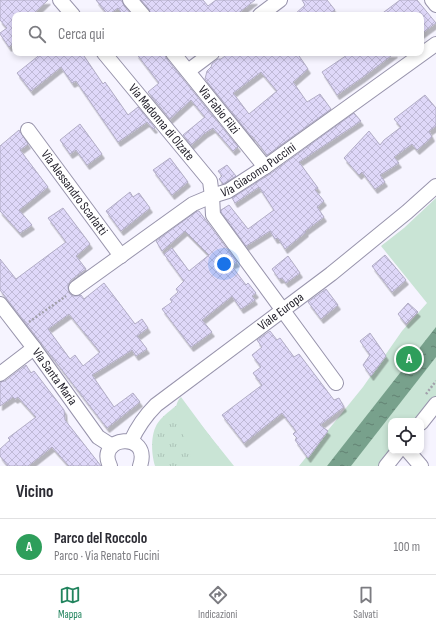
<!DOCTYPE html>
<html lang="it">
<meta charset="utf-8">
<style>
body{margin:0;font-family:"Sofia Sans Condensed",sans-serif;background:#f2f2f3;color:#2b2b33}
.controls{position:absolute;right:12px;bottom:12px;display:grid;overflow:hidden;border-radius:8px;box-shadow:0 2px 6px #0003}
.controls button{width:36px;height:36px;display:grid;place-items:center;padding:0;border:0;border-bottom:1px solid #e1e1e2;background:#fff;color:#2b2b33;font:20px sans-serif}
.you{position:absolute;left:224px;top:264px;width:14px;height:14px;margin:-10px;border:3px solid #fff;border-radius:50%;background:#1a73e8;box-shadow:0 0 0 6px #1a73e833}
.badge{display:grid;place-items:center;width:26px;height:26px;border-radius:50%;background:#22845e;color:#fff;font-size:13px;font-weight:700}
.pin{position:absolute;translate:-50% -50%;border:2px solid #fff;box-shadow:0 1px 4px #0006}
.list{margin:0;padding:0;list-style:none}
h2{display:flex;justify-content:space-between;align-items:center;height:52px;margin:0;padding:0 16px;font-size:17px}
h2 small{font-size:13px;font-weight:400;color:#7c7c81}
.list li{display:grid;grid-template-columns:26px 1fr auto;gap:12px;align-items:center;box-sizing:border-box;height:56px;padding:0 16px;border-top:1px solid #e1e1e2}
.list b{display:block;font-size:15px;white-space:nowrap}
.list p{margin:0;font-size:13px;white-space:nowrap;color:#7c7c81}
.list em{font-size:13px;font-style:normal;color:#7c7c81}
.icon{flex:none;width:22px;height:22px;fill:none;stroke:currentColor;stroke-width:2;stroke-linecap:round;stroke-linejoin:round}
.map{position:relative;flex:none;width:436px;height:466px;overflow:hidden}
.search{position:absolute;background:#fff;box-shadow:0 2px 6px #0003;left:12px;right:12px;top:12px;height:44px;display:flex;align-items:center;gap:10px;box-sizing:border-box;padding:0 14px;border-radius:8px;color:#7c7c81;font-size:15px}
.sheet{height:108px;background:#fff}
nav{display:flex;justify-content:space-around;align-items:center;box-sizing:border-box;height:56px;border-top:1px solid #e1e1e2;background:#fff;font-size:11px;color:#7c7c81}
nav a{display:grid;justify-items:center;gap:2px}
nav .on{color:#22845e}
.map>svg:first-child{display:block}
.grass{fill:url(#grass-tufts)}
.park{fill:#c9e4d5}
.water{fill:url(#water-ripples)}
.building{fill:url(#building-cross-hatch);stroke:#b1acc5;fill-rule:evenodd;filter:url(#shadow)}
.lines{fill:none;stroke-linecap:round;stroke-linejoin:round}
.minor-casing{stroke:#9894ac;stroke-width:16}
.path{stroke:#a2a0ab;stroke-width:2.5;stroke-dasharray:2 2;stroke-linecap:butt}
.minor{stroke:#fff;stroke-width:14}
.labels{text-anchor:middle;dominant-baseline:central;stroke-width:3;stroke-linejoin:round;paint-order:stroke}
.street-label{font-size:13px;fill:#24222c;stroke:#f6f4ff}
</style>
<div class="map">
<svg width="436" height="466" viewBox="0 0 436 466">
<defs>
<pattern id="grass-tufts" width="24" height="20" patternUnits="userSpaceOnUse"><rect width="24" height="20" fill="#c9e4d5"/><path d="M3 7l-1-3M5 7V3M7 7l1-3M15 17l-1-3M17 17v-4M19 17l1-3" fill="none" stroke="#acc3b7"/></pattern>
<pattern id="water-ripples" width="26" height="14" patternUnits="userSpaceOnUse"><rect width="26" height="14" fill="#78a18c"/><path d="M2 4q2-2 4 0t4 0M15 11q2-2 4 0t4 0" fill="none" stroke="#628373"/></pattern>
<pattern id="building-cross-hatch" width="8" height="8" patternUnits="userSpaceOnUse"><rect width="8" height="8" fill="#dfd8f9"/><path d="M0 0l8 8M0 8l8-8" fill="none" stroke="#bfb9d6"/></pattern>
<filter id="shadow"><feDropShadow dx="2.5" dy="4.5" stdDeviation="0" flood-color="#0004"/></filter>
</defs>
<rect width="100%" height="100%" fill="#f6f4ff"/>
<path class="grass" d="M182,401L234,466H155C151,452 150,431 160,420C166,413 175,407 182,401Z"/>
<g class="park">
<polygon points="436,198 436,397 417,421 391,421 391,451 381,466 299,466 363,387 402,331 427,303 381,246 404,228"/>
<path d="M181,397L232,466H190L191,464C190,458 191,450 189,444C187,441 184,437 182,433C177,423 172,405 181,397Z"/>
</g>
<polygon class="water" points="436,327 436,357 351,466 327,466"/>
<g class="building">
<polygon points="0,0 48,0 32,15 15,15 15,42 9,47 0,34 0,33 7,28 0,20"/>
<polygon points="96,0 122,0 124,6 132,15 123,15 118,8 108,15"/>
<polygon points="141,0 203,0 208,6 216,0 255,0 236,15 151,15 149,9"/>
<polygon points="302,0 327,0 335,10 329,15 294,15 305,5"/>
<polygon points="400,0 417,0 436,23 421,34 421,15 380,15"/>
<polygon points="42,53 82,53 103,84 105,82 128,115 138,107 155,128 153,129 147,122 118,142 76,81 72,83 61,67 31,91 17,73"/>
<polygon points="136,53 165,53 166,58 238,147 233,151 213,128 205,133 191,145 183,135 205,117 191,100 170,119 148,92 159,83"/>
<path d="M229,53H297L308,69L293,82L307,102L320,94L331,109L267,155L252,136H251L205,79L207,71L211,67L212,64L218,59H221ZM261,72L277,91L249,114L233,93Z"/>
<polygon points="350,53 395,53 363,77 337,95 322,72"/>
<polygon points="425,95 436,108 436,126 429,131 432,137 417,150 412,144 394,157 399,163 380,175 385,182 375,189 362,172 359,175 344,158 369,131 380,145 384,140 401,127 394,119"/>
<polygon points="354,113 361,121 299,162 318,188 315,190 324,201 317,207 324,217 305,231 306,232 285,249 278,238 275,239 270,231 246,246 221,212 221,210 229,205 248,229 274,210 259,187 235,203 232,198 270,174"/>
<polygon points="80,124 102,154 87,165 76,150 70,154 60,140"/>
<polygon points="19,130 28,144 20,150 48,187 19,210 32,225 20,233 0,211 0,146"/>
<polygon points="170,158 188,182 172,195 153,170"/>
<polygon points="227,165 236,176 223,184 219,179 222,176 218,171"/>
<polygon points="130,192 133,197 139,193 150,208 121,231 106,211"/>
<path d="M63,208L90,244L76,256L86,269L71,280L68,285V288L69,293L73,296H77L81,295L84,299L104,283L135,324L142,319L148,328L137,336L147,349L136,356L132,350L92,375L114,407L133,393L140,402L107,428L0,290V259L16,279L66,242L48,218ZM69,314L100,352L83,366L75,355L70,359L48,329Z"/>
<polygon points="197,211 199,211 237,262 231,265 246,285 248,283 256,293 252,296 255,300 241,309 232,296 202,320 212,332 191,347 162,309 172,302 170,299 178,292 176,289 184,281 164,254 172,248 189,271 209,255 185,231 162,251 156,241"/>
<polygon points="385,255 406,280 392,292 372,266"/>
<polygon points="288,256 300,273 286,283 282,278 279,279 272,269"/>
<polygon points="326,289 338,305 321,319 308,302"/>
<polygon points="408,303 418,312 406,324 398,314"/>
<polygon points="270,331 277,340 280,338 294,357 299,354 334,400 339,398 344,407 320,425 328,431 308,458 295,440 297,438 293,434 296,431 282,413 244,443 222,415 262,385 253,373 261,367 252,355 262,347 257,340"/>
<polygon points="370,333 386,356 371,376 363,365 370,355 360,341"/>
<polygon points="26,365 31,373 34,371 64,410 65,420 101,466 69,466 52,447 28,466 8,466 0,456 0,449 10,440 8,438 36,417 18,397 15,399 13,397 0,406 0,382 5,381"/>
</g>
<g class="lines">
<g class="minor-casing">
<g id="minor">
<polyline points="60,0 73,15"/>
<polyline points="130,0 143,15"/>
<polyline points="432,0 436,5"/>
<polyline points="260,15 280,0"/>
<path id="s1" d="M104,53L210,181L212,196L213,215L336,383"/>
<path id="s2" d="M173,53L265,167"/>
<polyline points="188,71 212,53"/>
<path id="s3" d="M28,130L121,256"/>
<path id="s4" d="M76,288L193,204L212,196L228,191L265,167L436,44"/>
<path id="s5" d="M0,304L34,348L98,437L112,446"/>
<polyline points="0,374 34,348"/>
<polyline points="421,423 436,404"/>
<path id="s6" d="M131,441C137,428 145,416 156,405L331,274L407,212L436,186"/>
<polyline points="408,451 421,466"/>
<path d="M110,466C95,436 152,430 140,466"/>
<polyline points="386,466 398,451"/>
</g>
</g>
<g class="path">
<polyline points="29,322 66,296"/>
<polyline points="426,394 436,381"/>
</g>
<use href="#minor" class="minor"/>
</g>
<g class="labels">
<g class="street-label">
<text stroke="none"><textPath href="#s2" startOffset="73">Via Fabio Filzi</textPath></text>
<text stroke="none"><textPath href="#s1" startOffset="90">Via Madonna di Olzate</textPath></text>
<text stroke="none"><textPath href="#s4" startOffset="218">Via Giacomo Puccini</textPath></text>
<text stroke="none"><textPath href="#s3" startOffset="78">Via Alessandro Scarlatti</textPath></text>
<text stroke="none"><textPath href="#s6" startOffset="200">Viale Europa</textPath></text>
<text stroke="none"><textPath href="#s5" startOffset="91">Via Santa Maria</textPath></text>
</g>
</g>
</svg>
<div class="controls">
<button><svg class="icon" aria-label="locate" viewBox="0 0 24 24"><circle cx="12" cy="12" r="6"/><path d="M12 2v4M12 18v4M2 12h4M18 12h4"/></svg></button>
</div>
<div class="you"></div>
<div class="pin badge" style="left:409px;top:359px;background:#2e9e5b">A</div>
<div class="search"><svg class="icon" aria-label="search" viewBox="0 0 24 24"><circle cx="10" cy="10" r="6"/><path d="M15 15l6 6"/></svg>Cerca qui</div>
</div>
<section class="sheet">
<h2>Vicino<small></small></h2>
<ul class="list">
<li><span class="badge" style="background:#2e9e5b">A</span><div><b>Parco del Roccolo</b><p>Parco · Via Renato Fucini</p></div><em>100 m</em></li>
</ul>
</section>
<nav>
<a class="on"><svg class="icon" aria-label="map" viewBox="0 0 24 24"><path d="M3 6l6-2 6 2 6-2v14l-6 2-6-2-6 2zM9 4v14M15 6v14"/></svg>Mappa</a>
<a><svg class="icon" aria-label="directions" viewBox="0 0 24 24"><path d="M12 3l9 9-9 9-9-9zM9 14v-3h6M13 9l2 2-2 2"/></svg>Indicazioni</a>
<a><svg class="icon" aria-label="saved" viewBox="0 0 24 24"><path d="M7 4h10v16l-5-4-5 4z"/></svg>Salvati</a>
</nav>
